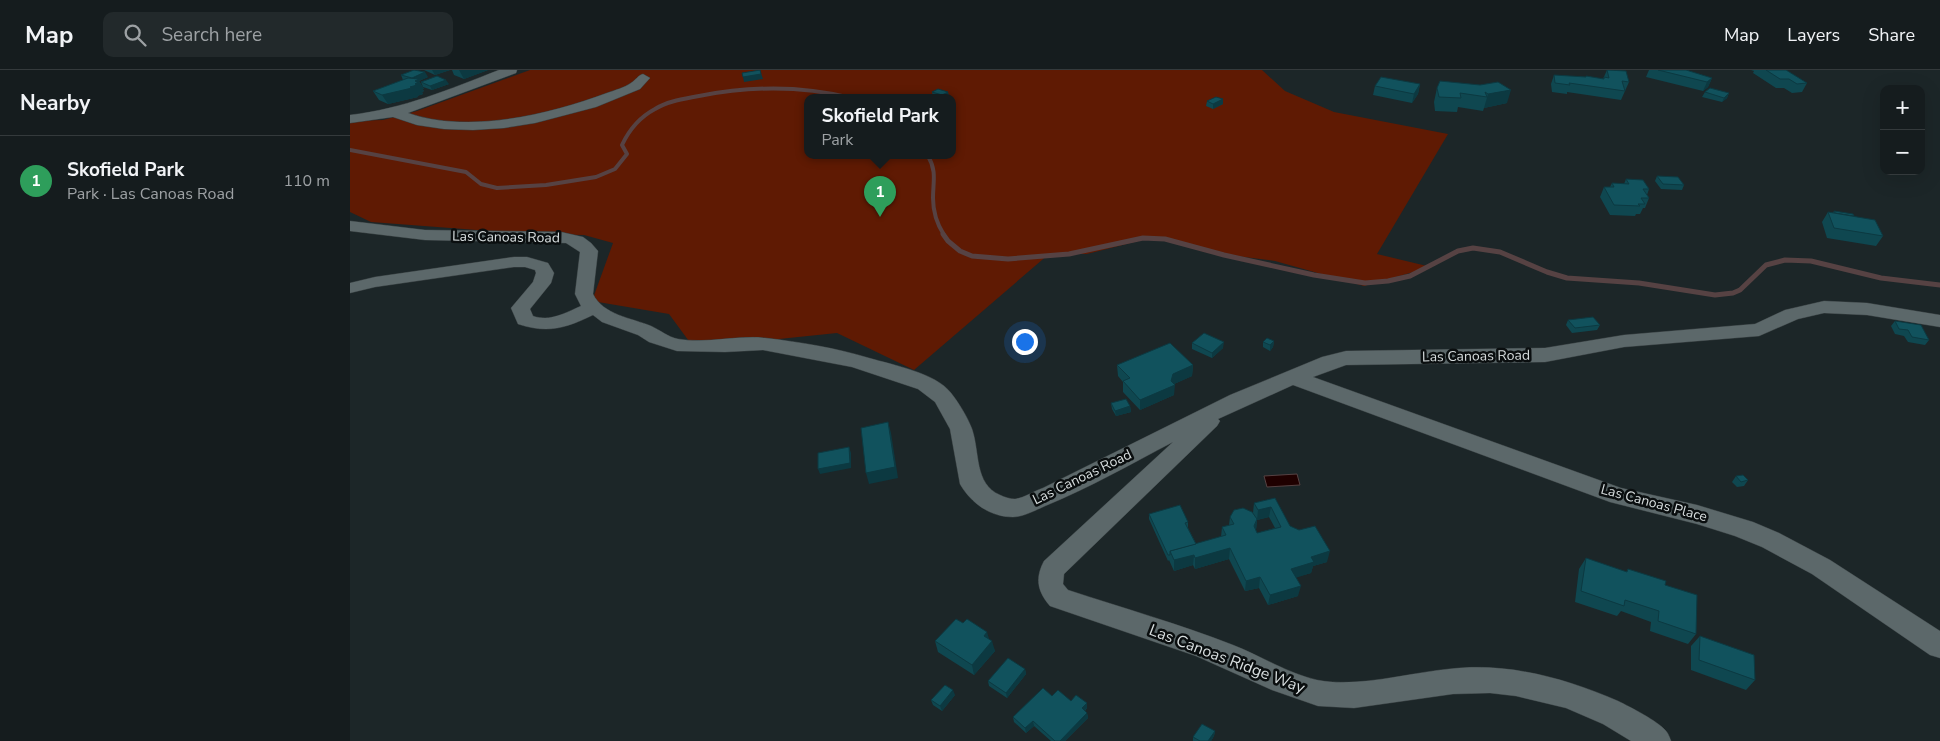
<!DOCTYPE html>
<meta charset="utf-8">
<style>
body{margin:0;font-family:"Nunito Sans",sans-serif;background:#22292b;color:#f1f3f6}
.controls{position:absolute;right:15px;top:15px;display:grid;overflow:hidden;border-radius:10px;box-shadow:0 5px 20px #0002}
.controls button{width:45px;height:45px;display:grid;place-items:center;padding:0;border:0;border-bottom:1px solid #343a3c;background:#151c1e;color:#f1f3f6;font:25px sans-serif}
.you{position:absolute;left:674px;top:271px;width:18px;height:18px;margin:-12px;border:4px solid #fff;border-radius:50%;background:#1a73e8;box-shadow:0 0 0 8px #1a73e833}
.badge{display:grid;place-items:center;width:32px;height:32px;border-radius:50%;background:#7c3aed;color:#fff;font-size:16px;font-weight:700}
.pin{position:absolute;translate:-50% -41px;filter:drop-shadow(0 1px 2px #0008)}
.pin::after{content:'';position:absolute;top:26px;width:18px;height:15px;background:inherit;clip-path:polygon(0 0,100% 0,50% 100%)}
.popup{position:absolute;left:454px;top:24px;width:152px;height:65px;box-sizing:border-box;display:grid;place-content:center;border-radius:10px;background:#151c1e;filter:drop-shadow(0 1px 4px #0005);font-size:16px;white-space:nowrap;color:#9da1a4}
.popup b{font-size:19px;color:#f1f3f6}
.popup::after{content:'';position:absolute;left:50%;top:100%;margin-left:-10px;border:10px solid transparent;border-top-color:#151c1e}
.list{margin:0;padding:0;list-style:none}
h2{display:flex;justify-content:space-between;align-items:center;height:65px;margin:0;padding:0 20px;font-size:21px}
h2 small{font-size:16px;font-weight:400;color:#9da1a4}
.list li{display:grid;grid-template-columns:32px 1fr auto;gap:15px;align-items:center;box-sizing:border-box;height:90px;padding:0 20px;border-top:1px solid #343a3c}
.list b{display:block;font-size:19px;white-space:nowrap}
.list p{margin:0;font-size:16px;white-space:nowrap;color:#9da1a4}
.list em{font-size:16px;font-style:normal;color:#9da1a4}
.icon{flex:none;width:28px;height:28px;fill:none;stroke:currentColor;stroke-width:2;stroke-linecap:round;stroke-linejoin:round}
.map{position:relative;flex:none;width:1590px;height:671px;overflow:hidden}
header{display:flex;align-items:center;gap:30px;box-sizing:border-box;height:70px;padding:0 25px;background:#151c1e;border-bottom:1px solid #343a3c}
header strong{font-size:24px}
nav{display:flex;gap:28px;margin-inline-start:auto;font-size:18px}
.search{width:350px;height:45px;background:#22292b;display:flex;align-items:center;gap:12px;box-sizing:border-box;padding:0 18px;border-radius:10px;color:#9da1a4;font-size:19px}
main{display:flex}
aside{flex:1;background:#151c1e}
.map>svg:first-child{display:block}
.green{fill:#5f1a03;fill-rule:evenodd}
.water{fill:#1f0000;stroke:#564243}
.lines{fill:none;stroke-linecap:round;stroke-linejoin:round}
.stream-far1{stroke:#564243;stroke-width:4}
.stream{stroke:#564243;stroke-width:5}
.minor-casing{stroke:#384042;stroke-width:1}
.minor{fill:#5c686a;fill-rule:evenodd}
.wall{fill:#0f4750;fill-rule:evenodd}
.shaded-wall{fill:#0c3941}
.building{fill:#11525d;stroke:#0c3941}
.labels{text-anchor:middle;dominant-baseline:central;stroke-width:5;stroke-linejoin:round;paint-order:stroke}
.street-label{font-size:14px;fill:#d7ddde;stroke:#0a0e0f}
.near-street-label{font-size:16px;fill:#d7ddde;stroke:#0a0e0f}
</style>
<header>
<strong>Map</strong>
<div class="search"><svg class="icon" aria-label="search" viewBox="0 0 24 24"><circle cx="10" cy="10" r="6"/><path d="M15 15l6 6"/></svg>Search here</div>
<nav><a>Map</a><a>Layers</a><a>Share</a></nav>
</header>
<main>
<aside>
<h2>Nearby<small></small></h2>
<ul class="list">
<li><span class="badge" style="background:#2e9e5b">1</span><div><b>Skofield Park</b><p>Park · Las Canoas Road</p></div><em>110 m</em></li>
</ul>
</aside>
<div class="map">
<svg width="1590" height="671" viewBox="0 0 1590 671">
<rect width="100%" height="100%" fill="#1c2628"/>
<path class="green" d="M180,0H912L935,21L984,42L1098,64L1027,184L1081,197L1014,216L925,191L855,182L804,167L737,184H699L564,300L487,263L344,278L319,244L242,231L263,173L234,165L179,164L21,152L0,142V51L33,50L67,41ZM458,28H602V86H458Z"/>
<polygon class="water" points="947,404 950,415 917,417 914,406"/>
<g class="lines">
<g class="stream-far1">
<path d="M0,80L116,102L131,114L147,118L196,115L246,107L265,99L277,84L272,75C279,60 290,47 305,39C318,31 334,29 349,26C400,16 450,15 501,28"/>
<path d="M578,86C587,101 583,112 583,128C583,141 587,154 594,165"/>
</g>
<polyline class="stream" points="593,164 598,171 610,181 622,186 658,189 719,184 793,168 815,169 874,185 964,205 1015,213 1038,211 1060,206 1108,181 1123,178 1150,182 1197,202 1217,208 1289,213 1365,225 1383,223 1390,220 1416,195 1435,190 1461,191 1531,208 1590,215"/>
<g class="minor-casing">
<g id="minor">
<path d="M149,0H167L166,3L58,43C118,64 198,45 257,23C265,20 274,18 281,13C286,10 287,6 293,4L300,8L290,19L246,37L185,53L154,58L123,60L94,59L67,55L43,47L0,53V45C53,39 100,19 149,0Z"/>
<path d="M0,151L75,160L211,162L233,167L241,173L248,181L243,224C253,245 282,248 301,256C310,260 318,267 328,269C357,274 387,265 415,268C450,272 486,278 519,288C543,295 586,303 601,323C609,333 618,348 622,359C630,382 624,414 650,425C654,427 660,429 665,429C674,428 684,421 693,418L880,325L972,287L996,281L1195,278L1274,265L1405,254L1435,240L1474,231L1517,233L1590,245V257L1517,245L1474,243L1448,249L1409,266L1274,277L1195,292L996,295L963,307L1271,418L1347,435L1403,452L1429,463L1480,490L1590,561V588L1580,585L1462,504L1412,477L1385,466L1347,454L1260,432L943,315L868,349L870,351L867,356L714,504L713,514L718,520C773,538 829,554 883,575C911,586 937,603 967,610C1007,618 1058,603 1099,599C1157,592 1215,608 1268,631C1280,637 1308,651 1316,661C1318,663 1320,668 1321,671H1281L1253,654L1216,638L1166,626L1140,623L1103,624L1004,638L968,636L922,620L846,586L700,536C687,521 685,508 694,491L823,372C781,394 739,418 695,436C686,440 673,447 663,447C640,447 621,433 610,414L600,359L585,332L568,319L502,297L413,280L375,282L327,281L299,272L288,265L252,252L243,245C216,258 198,264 168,254L161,238L183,212L186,203L185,200L175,197H164L25,217L0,223V213L25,207L164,187H177L198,193L204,203L201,213L180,239L183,246C200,252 215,243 231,236L225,224L230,182L216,173L75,170L0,161Z"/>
</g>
</g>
<use href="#minor" class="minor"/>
</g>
<g class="wall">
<polygon points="74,0 100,0 85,5"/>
<polygon points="102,0 138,0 114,9 104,5"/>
<polygon points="1257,0 1264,0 1279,12 1271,30 1217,22 1217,24 1202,22 1201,14 1204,5 1236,7 1236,6 1253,9"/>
<polygon points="1299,0 1336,0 1362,8 1358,17 1353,21 1296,7"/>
<polygon points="1401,0 1436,0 1457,13 1452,22 1442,23 1434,18 1426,18 1403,3 1404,1"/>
<polygon points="51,5 78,7 69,11 74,19 72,19 74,21 72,22 73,24 67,26 68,27 38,34 29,30 23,21 53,10"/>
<polygon points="71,12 99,14 82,20 73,17"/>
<polygon points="1070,14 1068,24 1062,33 1023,25 1025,16"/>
<polygon points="1130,15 1157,33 1134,38 1133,41 1108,37 1107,42 1085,41 1084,32 1087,18"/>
<polygon points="582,22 598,22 599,27 596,28 587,28 583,27"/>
<polygon points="1355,22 1379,23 1377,28 1372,32 1352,27"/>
<polygon points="857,31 873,34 863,39 856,36"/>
<polygon points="1307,106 1334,115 1332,120 1311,119 1305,111"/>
<polygon points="1276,109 1299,119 1297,125 1299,128 1295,138 1293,138 1290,144 1286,144 1285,146 1260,145 1250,127 1254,117 1260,117 1262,113 1274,114"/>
<polygon points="1484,141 1504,146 1533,166 1526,176 1477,168 1472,152 1478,142 1483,143"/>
<polygon points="1218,250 1250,255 1247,260 1222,263 1216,255"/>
<polygon points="1545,251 1579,270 1575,275 1558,272 1554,266 1545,264 1541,256"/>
<polygon points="924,271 923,277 920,281 913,277 913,272"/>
<polygon points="842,273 873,278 862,288 842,279"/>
<polygon points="767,295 843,295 842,306 824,314 824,325 790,340 773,322 773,312 768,306"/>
<polygon points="761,333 780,336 781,342 766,346 762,339"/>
<polygon points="1386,406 1398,410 1394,416 1387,417 1382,412"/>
<path d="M925,428L940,456L977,492L963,496L961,503L946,507L948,526L918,535L909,518L895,521L879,489L845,499L843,495L824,501L819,490L818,491L799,449V444L838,452V458L846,474L871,467L872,457L879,455L880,447L903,443L904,433ZM919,447L925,458L907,463L906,460L907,450Z"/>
<polygon points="1236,488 1276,502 1278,499 1315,515 1346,564 1338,574 1300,561 1301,552 1271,541 1267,546 1225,532 1229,499"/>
<polygon points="1350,566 1405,610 1396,620 1341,600 1341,576"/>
<polygon points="639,569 645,581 624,605 588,582 585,571"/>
<polygon points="675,599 676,604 657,628 639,616 638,611"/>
<polygon points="605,625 592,641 583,635 581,630"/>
<polygon points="702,626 721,631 737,638 735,641 737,643 738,648 715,671 701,671 684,656 676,663 664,652 663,647"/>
<polygon points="865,661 864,666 861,671 843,671 843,667"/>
</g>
<g class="shaded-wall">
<polygon points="82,0 100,0 85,5"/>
<polygon points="109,0 138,0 114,9"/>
<polygon points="410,0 413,9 394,12 393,7"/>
<polygon points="75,2 78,7 69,11 74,19 72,19 74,21 72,22 73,24 67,26 68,27 38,34 32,25 60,17 65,13 62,8"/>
<polygon points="1362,8 1358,17 1353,21 1357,12"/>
<polygon points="96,10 99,14 82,20 80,16"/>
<polygon points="1070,14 1068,24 1062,33 1064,24"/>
<polygon points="1161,20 1157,33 1134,38 1138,24"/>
<polygon points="598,22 599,27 596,28 592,28 592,25"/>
<polygon points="1379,23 1377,28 1372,32 1374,28"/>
<polygon points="873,29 873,34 863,39 863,34"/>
<polygon points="924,271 923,277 920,281 920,275"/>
<polygon points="874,272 873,278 862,288 862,283"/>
<polygon points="843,295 842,306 822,315 825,315 824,325 790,340 790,330 821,311 823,304"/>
<polygon points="780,336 781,342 766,346 765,341"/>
<polygon points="538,352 541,363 548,408 519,414 516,403"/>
<polygon points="499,377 501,383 501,398 470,404 468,399"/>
<polygon points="921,437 919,447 907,450 906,460 904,456 907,451 908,440"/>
<polygon points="880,478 879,489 845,499 845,488"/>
<polygon points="980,481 977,492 963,496 961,503 939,510 941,499 961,487"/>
<polygon points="844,485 843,495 824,501 824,490"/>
<polygon points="910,507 909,518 895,521 896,511"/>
<polygon points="951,516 948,526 918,535 920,525"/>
<polygon points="637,562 640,572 634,566"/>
<polygon points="642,571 645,581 624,605 622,595"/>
<polygon points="675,599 676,604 657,628 656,623"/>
<polygon points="603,620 605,625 592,641 590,636"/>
<polygon points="737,633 737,638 732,643 732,638"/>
<polygon points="737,643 738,648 715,671 710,671"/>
<polygon points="683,651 684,656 676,663 675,658"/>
<polygon points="865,661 864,666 861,671 858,671"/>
</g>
<g class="building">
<polygon points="64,0 75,2 62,8 51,5"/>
<polygon points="410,0 411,4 393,7 392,3"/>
<polygon points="1257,0 1276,1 1279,12 1272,11 1275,21 1219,13 1220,15 1205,13 1204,5 1236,7 1236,6 1254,9 1254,7 1259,8"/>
<polygon points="1308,0 1336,0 1362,8 1357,12"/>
<polygon points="1416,0 1436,0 1457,13 1447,14 1439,9 1430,9"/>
<polygon points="87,6 96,10 80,16 71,12"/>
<polygon points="1031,7 1070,14 1064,24 1025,16"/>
<polygon points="58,8 69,9 65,11 68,12 65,14 67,15 60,17 62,18 32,25 23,21"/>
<polygon points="1090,11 1130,15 1148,12 1161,20 1138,24 1135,22 1137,27 1110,23 1111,28 1089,27 1087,18"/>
<polygon points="1360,18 1379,23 1374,28 1355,22"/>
<polygon points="588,19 598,22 592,25 582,22"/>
<polygon points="866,27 873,29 863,34 857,31"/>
<polygon points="1307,106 1328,107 1334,115 1313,114"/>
<polygon points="1276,109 1293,110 1299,119 1293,119 1299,128 1291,128 1295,134 1288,134 1290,136 1264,135 1254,117 1264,117 1262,113 1279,114"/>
<polygon points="1484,141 1503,144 1504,146 1485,143"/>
<polygon points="1478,142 1525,150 1533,166 1484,158"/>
<polygon points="1243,247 1250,255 1225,258 1218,250"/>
<polygon points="1545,251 1571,255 1579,270 1562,267 1558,260 1549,259"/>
<polygon points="854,263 874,272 862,283 842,273"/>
<polygon points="917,268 924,271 920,275 913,272"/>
<polygon points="820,273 843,295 823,304 821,311 825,315 790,330 773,311 780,308 767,295"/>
<polygon points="776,329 780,336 765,341 761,333"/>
<polygon points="538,352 545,397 516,403 511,358"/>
<polygon points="499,377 500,393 468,399 468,383"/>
<polygon points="1393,405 1398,410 1391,412 1386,406"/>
<polygon points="925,428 940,456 949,460 965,456 980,481 961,487 964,492 941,499 951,516 920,525 910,507 896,511 880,478 845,488 844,485 824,490 820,481 876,465 872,457 884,454 880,447 884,440 893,438 902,442 907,449 904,456 907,463 931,457 921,437 908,440 904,433"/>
<polygon points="830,435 838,452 835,453 846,474 820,481 820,485 818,485 799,444"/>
<polygon points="1236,488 1277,502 1278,499 1316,511 1315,515 1347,525 1346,564 1308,551 1309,541 1275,530 1274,536 1231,521"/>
<polygon points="606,549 613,553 617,549 637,562 634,566 642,571 622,595 585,571"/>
<polygon points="1350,566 1404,585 1405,610 1349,590"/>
<polygon points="658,588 675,599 656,623 638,611"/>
<polygon points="595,615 603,620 590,636 581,630"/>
<polygon points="693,618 702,626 708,620 721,631 726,625 737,633 732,638 737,643 710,671 705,671 683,651 675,658 663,647"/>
<polygon points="852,654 865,661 858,671 850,671 843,667"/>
</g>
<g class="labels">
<g class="street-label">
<text transform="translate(156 167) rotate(1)">Las Canoas Road</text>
<text transform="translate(1126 286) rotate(-1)">Las Canoas Road</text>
<text transform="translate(732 407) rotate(-26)">Las Canoas Road</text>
<text transform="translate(1304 433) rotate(15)">Las Canoas Place</text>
</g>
<g class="near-street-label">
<text transform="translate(877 589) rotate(21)">Las Canoas Ridge Way</text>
</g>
</g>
</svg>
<div class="controls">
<button>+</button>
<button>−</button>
</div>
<div class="you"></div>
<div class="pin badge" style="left:530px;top:147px;background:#2e9e5b">1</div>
<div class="popup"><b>Skofield Park</b>Park</div>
</div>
</main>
